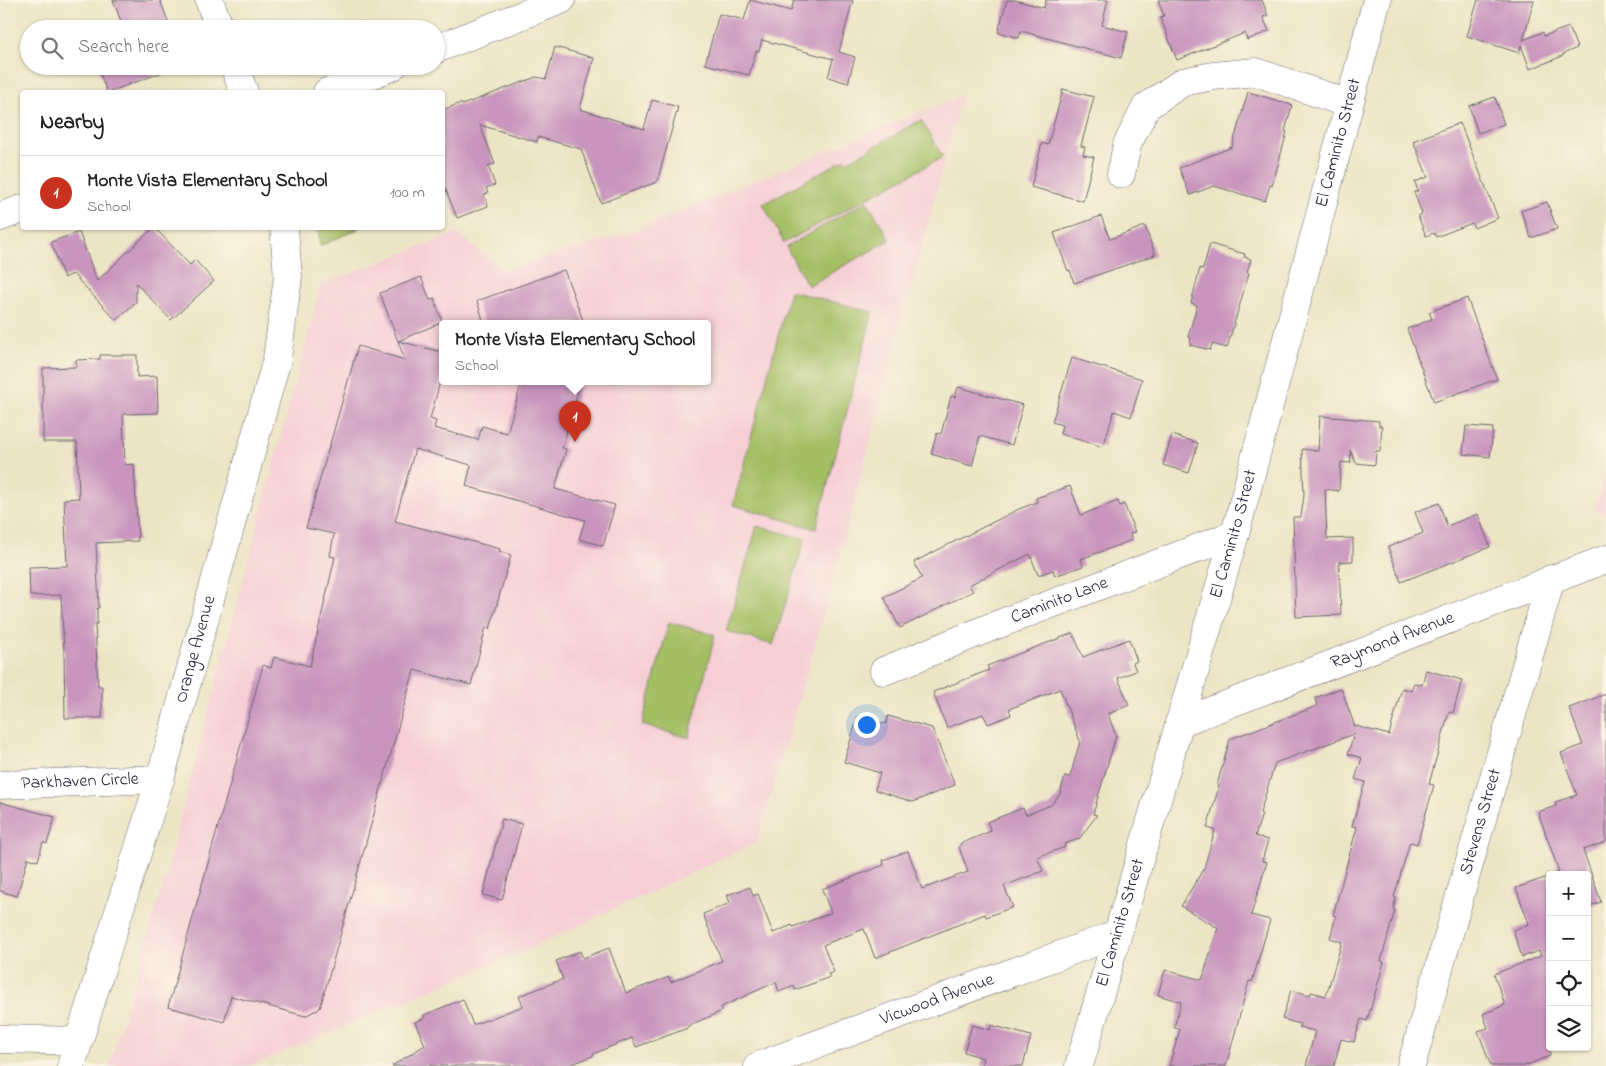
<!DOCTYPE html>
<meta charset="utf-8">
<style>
body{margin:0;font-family:"Indie Flower",sans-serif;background:#f2f2f2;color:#222}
.controls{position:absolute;right:15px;bottom:15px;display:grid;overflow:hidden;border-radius:5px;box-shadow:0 1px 4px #0004}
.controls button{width:45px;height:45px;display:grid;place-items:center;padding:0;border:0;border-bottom:1px solid #e0e0e0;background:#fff;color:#222;font:25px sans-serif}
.you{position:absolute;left:866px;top:724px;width:18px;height:18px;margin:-12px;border:4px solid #fff;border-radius:50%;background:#1a73e8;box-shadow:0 0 0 8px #1a73e833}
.badge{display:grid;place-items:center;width:32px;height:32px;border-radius:50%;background:#c8321e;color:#fff;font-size:16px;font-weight:700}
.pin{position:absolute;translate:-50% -41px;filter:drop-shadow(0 1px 2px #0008)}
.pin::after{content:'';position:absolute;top:26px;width:18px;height:15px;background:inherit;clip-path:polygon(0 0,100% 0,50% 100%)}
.popup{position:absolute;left:439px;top:320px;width:272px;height:65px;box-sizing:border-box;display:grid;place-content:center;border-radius:5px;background:#fff;filter:drop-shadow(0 1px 4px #0005);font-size:16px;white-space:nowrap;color:#767676}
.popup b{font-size:19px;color:#222}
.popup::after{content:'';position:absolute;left:50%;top:100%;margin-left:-10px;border:10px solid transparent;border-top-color:#fff}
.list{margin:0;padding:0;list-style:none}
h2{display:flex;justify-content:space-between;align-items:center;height:65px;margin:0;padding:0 20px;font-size:21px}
h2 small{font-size:16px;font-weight:400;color:#767676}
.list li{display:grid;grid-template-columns:32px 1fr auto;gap:15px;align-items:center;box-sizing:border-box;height:75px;padding:0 20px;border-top:1px solid #e0e0e0}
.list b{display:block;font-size:19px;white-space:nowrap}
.list p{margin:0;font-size:16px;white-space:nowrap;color:#767676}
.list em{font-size:16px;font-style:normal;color:#767676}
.icon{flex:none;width:28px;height:28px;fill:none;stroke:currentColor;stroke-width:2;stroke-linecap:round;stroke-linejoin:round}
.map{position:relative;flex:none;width:1606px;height:1066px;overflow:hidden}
.search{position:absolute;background:#fff;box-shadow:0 1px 4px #0004;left:20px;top:20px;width:425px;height:55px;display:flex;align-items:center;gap:12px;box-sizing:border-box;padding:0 18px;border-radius:28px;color:#767676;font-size:19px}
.panel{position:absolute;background:#fff;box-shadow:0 1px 4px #0004;left:20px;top:90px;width:425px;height:140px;border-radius:5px}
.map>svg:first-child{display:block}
.built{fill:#f6cfd6;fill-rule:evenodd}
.green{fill:#a4be64;stroke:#637050}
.building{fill:#c995be}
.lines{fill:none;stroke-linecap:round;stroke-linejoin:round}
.minor-casing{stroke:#69666b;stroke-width:29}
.minor{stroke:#fff;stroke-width:28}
.labels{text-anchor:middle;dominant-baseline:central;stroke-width:4;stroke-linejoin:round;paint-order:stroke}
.street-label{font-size:18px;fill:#22223b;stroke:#fcf5e5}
</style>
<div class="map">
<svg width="1606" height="1066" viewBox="0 0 1606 1066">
<rect width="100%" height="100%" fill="#fcf5e5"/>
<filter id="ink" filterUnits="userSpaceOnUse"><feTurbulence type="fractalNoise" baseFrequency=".02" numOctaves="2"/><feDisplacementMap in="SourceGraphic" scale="10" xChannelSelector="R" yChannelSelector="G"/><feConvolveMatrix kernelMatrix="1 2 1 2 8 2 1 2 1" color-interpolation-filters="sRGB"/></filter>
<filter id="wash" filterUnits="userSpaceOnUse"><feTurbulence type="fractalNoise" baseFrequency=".0096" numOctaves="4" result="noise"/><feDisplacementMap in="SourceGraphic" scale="20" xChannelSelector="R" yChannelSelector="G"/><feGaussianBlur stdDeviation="1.12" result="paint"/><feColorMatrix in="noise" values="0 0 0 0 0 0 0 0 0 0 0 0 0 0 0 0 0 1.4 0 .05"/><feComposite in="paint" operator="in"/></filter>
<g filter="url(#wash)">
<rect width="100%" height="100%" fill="#ece5c5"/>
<g class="built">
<path d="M962,95L828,600L757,842L533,947L250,1066H109L159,899L321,284L457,233L504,271L634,231ZM442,323H708V381H442Z"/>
<polygon points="1606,470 1606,516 1594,510"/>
</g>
<g class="green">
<polygon points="921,120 943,157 784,243 763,204 845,159 847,162"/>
<polygon points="867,201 890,240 808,286 786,247"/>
<polygon points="318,228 358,228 358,229 320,246"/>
<polygon points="790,291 873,312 816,529 733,505"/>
<polygon points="757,526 805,539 773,645 726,631"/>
<polygon points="669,622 715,635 689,738 642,725"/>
</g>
<g id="blocks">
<g class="building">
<polygon points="113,0 160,0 171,29 124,29"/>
<polygon points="750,0 791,11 794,0 853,0 839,52 855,57 848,83 828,77 833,59 762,40 759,51 756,51 749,75 705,64 719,14 744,20"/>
<polygon points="1007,0 1015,0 1044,8 1046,0 1108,0 1102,25 1128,32 1121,58 1021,31 1019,38 998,32"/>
<polygon points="1158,0 1262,0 1268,16 1263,17 1269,31 1247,40 1245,33 1177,60 1160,17 1164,16"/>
<polygon points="1478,0 1534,0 1523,40 1543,32 1544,36 1569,27 1577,48 1563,54 1564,55 1553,60 1530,69 1521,45 1519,53 1467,36"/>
<polygon points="555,47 594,58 580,109 644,129 652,100 678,107 657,182 601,203 581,149 538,137 537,142 480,125 495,164 488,166 495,185 486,188 488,193 484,195 488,206 457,218 442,180 442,110 461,103 462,105 536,77 546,79"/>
<polygon points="97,66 179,66 109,92 107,92"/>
<polygon points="1063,89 1094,97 1081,146 1085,147 1083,155 1094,157 1083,201 1031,187 1042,143 1048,145"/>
<polygon points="1248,92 1292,105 1285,131 1287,132 1272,186 1270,185 1265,201 1214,186 1190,195 1179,168 1232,147"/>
<polygon points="1495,97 1504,124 1478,133 1469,106"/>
<polygon points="1460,123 1498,218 1474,228 1472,223 1436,237 1434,233 1426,236 1418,216 1422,214 1414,192 1418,191 1415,182 1428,177 1413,141"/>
<polygon points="1547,202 1557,229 1531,238 1521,211"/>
<polygon points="1101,216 1110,239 1145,226 1155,255 1074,283 1070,270 1068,271 1054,233"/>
<polygon points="153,228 155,228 190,265 195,260 214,281 171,320 136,283 136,302 116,320 73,274 64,278 51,242 79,232 97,281"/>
<polygon points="1210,244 1245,254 1244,257 1251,259 1247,272 1249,273 1227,348 1212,344 1210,350 1190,345 1191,338 1188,337 1197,305 1191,303 1200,268 1203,269"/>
<polygon points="564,270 584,323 484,323 477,301"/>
<polygon points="421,277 430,300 434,298 442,322 398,341 442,352 442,374 430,419 436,421 434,428 478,440 482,426 507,433 522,381 581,381 562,448 566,449 555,489 615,505 603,546 579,539 585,520 466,486 471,465 415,449 395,521 500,549 499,551 511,555 490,629 486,627 471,685 414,670 320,1008 305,1016 231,996 224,1022 168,1007 263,665 271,668 274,657 310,666 335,557 330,556 334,534 306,528 358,346 405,360 380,293"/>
<polygon points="1467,298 1497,379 1434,402 1407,329 1432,319 1429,312"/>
<polygon points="100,355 137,355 137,377 157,376 158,413 123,414 125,465 134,464 138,541 96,543 99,608 97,608 97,624 95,624 98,686 102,686 102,718 65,718 64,651 61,595 30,596 29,567 67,566 64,499 79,498 77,442 43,442 43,368 76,367 76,360 100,359"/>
<polygon points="1072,358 1142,379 1131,417 1114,411 1103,447 1060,434 1062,425 1052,422"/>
<polygon points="958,387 1023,405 1012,445 980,436 972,466 931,454 937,433 941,434 951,396 955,397"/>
<polygon points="1320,416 1379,421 1379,426 1382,426 1380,451 1376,451 1375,465 1356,463 1350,450 1351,463 1341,462 1339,491 1325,489 1327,539 1353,538 1353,561 1339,562 1341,615 1296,617 1293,517 1301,517 1304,495 1302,449 1318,451"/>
<polygon points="1466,426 1493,428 1490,457 1463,454"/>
<polygon points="1172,435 1198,443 1189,473 1163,465"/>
<polygon points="1070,486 1081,515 1118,501 1120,506 1124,504 1135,532 1130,534 1132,540 1081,559 1083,566 1055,576 1053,570 1038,575 1030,554 969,585 973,591 900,628 884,597 922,578 914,562 1019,509 1037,502 1036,498"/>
<polygon points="1439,503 1447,526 1478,514 1490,547 1401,582 1388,547 1423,533 1415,512"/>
<polygon points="1073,633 1083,657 1129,639 1137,661 1133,663 1136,671 1118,678 1129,705 1108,714 1116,736 1093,814 1097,815 1079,839 1064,844 1065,847 1037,857 1043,871 1004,886 1013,907 986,917 985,914 875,958 864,929 823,945 834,972 828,974 830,977 795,990 794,986 779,992 776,982 721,1007 722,1011 688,1026 688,1028 636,1047 632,1038 593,1054 593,1056 567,1066 392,1066 425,1045 415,1022 425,1018 424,1015 463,999 473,1025 523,1006 519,996 563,979 556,961 580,951 583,958 609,948 626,993 669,977 671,982 722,961 703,914 730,903 727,895 750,887 753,896 758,894 773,933 792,925 793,927 831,913 822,889 884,865 883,860 908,851 922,889 968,872 959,847 961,846 960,844 991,831 987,822 1023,808 1026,815 1051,805 1060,794 1065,776 1070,777 1080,741 1060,689 1009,709 1011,715 988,724 983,714 947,728 933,692 989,670 987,666"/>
<polygon points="1426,670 1462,680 1453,713 1449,712 1429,784 1434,785 1417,844 1410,842 1394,897 1396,898 1393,909 1395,910 1381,961 1384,962 1367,1021 1361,1019 1354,1042 1341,1039 1334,1066 1306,1066 1315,1031 1299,1027 1300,1024 1282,1019 1291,990 1310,995 1311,992 1326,996 1342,942 1330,938 1336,916 1333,915 1357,827 1352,826 1365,782 1355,779 1362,758 1348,754 1354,734 1275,763 1260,813 1262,814 1255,836 1268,840 1262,861 1267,862 1251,915 1270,920 1252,982 1249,981 1226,1066 1169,1066 1180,1029 1174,1028 1181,1002 1158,995 1165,970 1202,980 1218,928 1181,906 1204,868 1215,830 1207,828 1219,786 1217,785 1230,739 1317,706 1315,698 1341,688 1355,727 1356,726 1389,735 1402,688 1411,691 1414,683 1422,685"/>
<polygon points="1606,694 1606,842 1583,850 1601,902 1587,907 1587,875 1552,875 1559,872 1538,812 1556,806 1555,802 1577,795 1561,753 1583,745 1569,708"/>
<polygon points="858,716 886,724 888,716 932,728 955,785 913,802 875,790 880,773 844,762"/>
<polygon points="0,802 55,817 47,844 43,842 38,861 28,858 17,896 0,891"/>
<polygon points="502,819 522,824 502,900 483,895"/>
<polygon points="1550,876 1550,973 1548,973 1550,977 1550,1056 1524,1066 1491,1066 1478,1031 1488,1028 1483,1014 1505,1005 1494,974 1541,956 1539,951 1522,957 1513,930 1529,924 1516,888"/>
<polygon points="972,1025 990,1030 991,1025 1031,1036 1023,1066 981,1066 983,1058 964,1052"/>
</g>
</g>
</g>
<g filter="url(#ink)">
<use href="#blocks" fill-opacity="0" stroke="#69666b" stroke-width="1"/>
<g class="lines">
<g class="minor-casing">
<g id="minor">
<polyline points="209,0 220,29"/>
<polyline points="436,49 561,0"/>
<polyline points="234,66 244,92"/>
<polyline points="327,92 393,66"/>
<polyline points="1121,174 1127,145 1146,107 1183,82 1213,76 1256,72 1349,104"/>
<polyline points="0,217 22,209"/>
<path id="s1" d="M884,671L991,627L1235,534"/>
<path id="s2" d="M1179,723L1606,559"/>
<path id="s3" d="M0,785L160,779"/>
<polyline points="0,1039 78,1041"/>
<path id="s4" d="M71,1066L160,779L277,359L288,277L284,228"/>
<path id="s5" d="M758,1066L1117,934"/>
<path id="s6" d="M1079,1066L1235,534L1377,0"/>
<path id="s7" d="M1411,1066L1551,579"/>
</g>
</g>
<use href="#minor" class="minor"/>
</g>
</g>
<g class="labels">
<g class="street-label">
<text stroke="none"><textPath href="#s6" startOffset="959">El Caminito Street</textPath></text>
<text stroke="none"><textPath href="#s6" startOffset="554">El Caminito Street</textPath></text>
<text stroke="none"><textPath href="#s1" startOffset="189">Caminito Lane</textPath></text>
<text stroke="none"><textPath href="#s2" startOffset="229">Raymond Avenue</textPath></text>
<text stroke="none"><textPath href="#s4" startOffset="435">Orange Avenue</textPath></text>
<text stroke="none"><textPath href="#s3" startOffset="80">Parkhaven Circle</textPath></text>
<text stroke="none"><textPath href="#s7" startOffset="254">Stevens Street</textPath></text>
<text stroke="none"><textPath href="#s6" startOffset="149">El Caminito Street</textPath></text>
<text stroke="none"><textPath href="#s5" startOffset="191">Vicwood Avenue</textPath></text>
</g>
</g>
</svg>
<div class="controls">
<button>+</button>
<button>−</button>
<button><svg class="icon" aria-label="locate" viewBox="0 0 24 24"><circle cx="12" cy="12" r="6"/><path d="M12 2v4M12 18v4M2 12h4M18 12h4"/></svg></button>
<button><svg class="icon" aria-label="layers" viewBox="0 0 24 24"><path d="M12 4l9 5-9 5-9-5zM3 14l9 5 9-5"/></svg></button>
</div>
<div class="you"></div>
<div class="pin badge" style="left:575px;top:442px">1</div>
<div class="popup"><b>Monte Vista Elementary School</b>School</div>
<div class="search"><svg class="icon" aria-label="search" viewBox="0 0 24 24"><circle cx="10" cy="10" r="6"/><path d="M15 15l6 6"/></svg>Search here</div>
<section class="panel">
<h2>Nearby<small></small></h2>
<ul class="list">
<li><span class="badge">1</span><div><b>Monte Vista Elementary School</b><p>School</p></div><em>100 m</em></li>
</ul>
</section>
</div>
